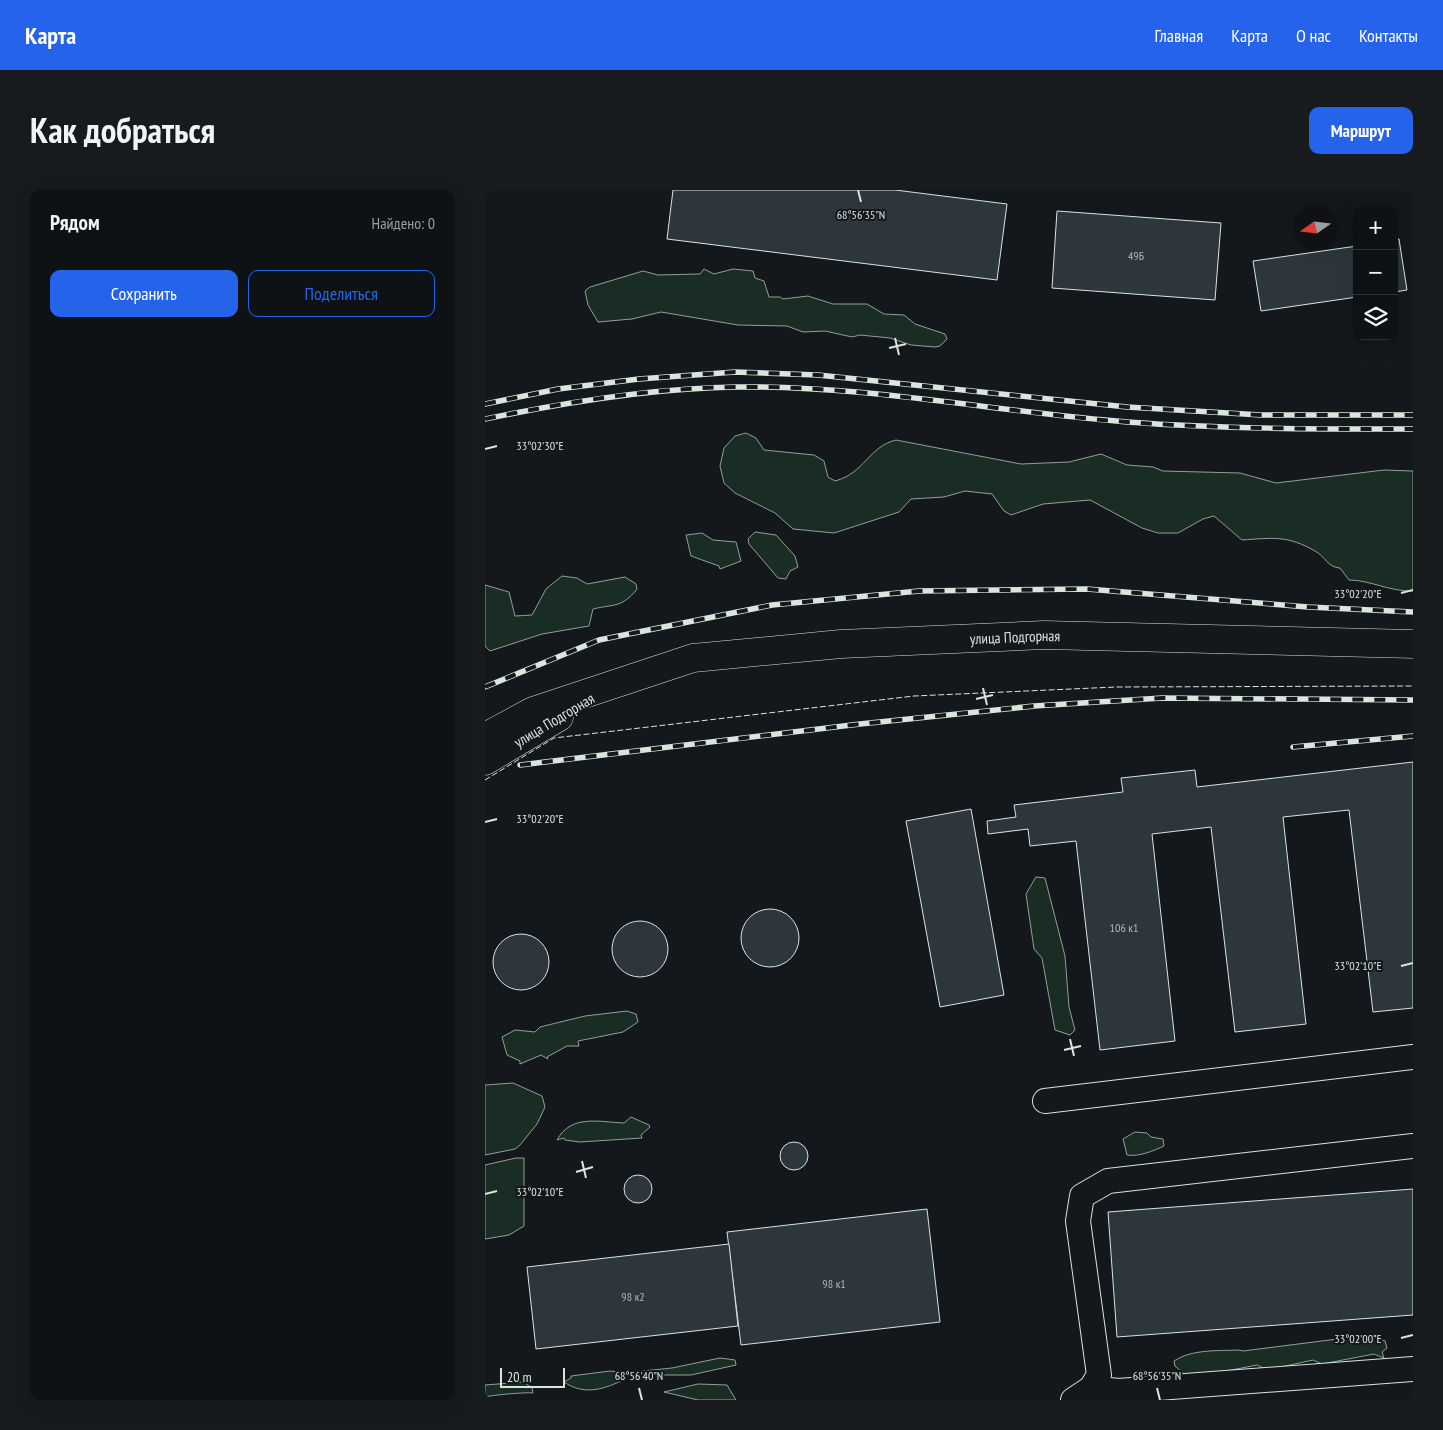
<!DOCTYPE html>
<html lang="ru">
<meta charset="utf-8">
<style>
body{margin:0;font-family:"PT Sans Narrow",sans-serif;background:#181b1e;color:#f1f3f6}
.controls{position:absolute;right:15px;top:15px;display:grid;overflow:hidden;border-radius:10px;box-shadow:0 5px 20px #0002}
.controls button{width:45px;height:45px;display:grid;place-items:center;padding:0;border:0;border-bottom:1px solid #2f3234;background:#0f1215;color:#f1f3f6;font:25px sans-serif}
.compass{position:absolute;left:808px;top:15px;width:45px;height:45px;border-radius:50%;background:#0f1215;box-shadow:0 5px 20px #0002;rotate:256deg}
.scale{position:absolute;left:15px;bottom:12px;width:65px;box-sizing:border-box;padding-left:5px;border:2px solid #d8e6dc;border-top:0;font-size:14px;line-height:18px;white-space:nowrap;color:#d8e6dc;-webkit-text-stroke:4px #14181c;paint-order:stroke}
.list{margin:0;padding:0;list-style:none}
h2{display:flex;justify-content:space-between;align-items:center;height:65px;margin:0;padding:0 20px;font-size:21px}
h2 small{font-size:16px;font-weight:400;color:#9b9ea0}
.actions{display:flex;gap:10px;padding:15px 20px}
.actions a{flex:1;padding:11px 0;border:1px solid #2563eb;border-radius:10px;text-align:center;font-size:18px;color:#2563eb}
.actions .main{background:#2563eb;color:#fff}
.icon{flex:none;width:28px;height:28px;fill:none;stroke:currentColor;stroke-width:2;stroke-linecap:round;stroke-linejoin:round}
.map{position:relative;flex:none;width:928px;height:1210px;overflow:hidden;border-radius:10px}
header{display:flex;align-items:center;gap:30px;box-sizing:border-box;height:70px;padding:0 25px;background:#2563eb;color:#fff}
header strong{font-size:24px}
nav{display:flex;gap:28px;margin-inline-start:auto;font-size:18px}
.intro{display:flex;align-items:center;justify-content:space-between;box-sizing:border-box;height:120px;padding:0 30px}
h1{margin:0;font-size:35px}
.button{padding:12px 22px;border-radius:10px;background:#2563eb;color:#fff;font-size:18px;font-weight:700}
main{display:flex;gap:30px;padding:0 30px}
aside{flex:1;background:#0f1215;border-radius:10px;box-shadow:0 5px 20px #0002}
.map>svg:first-child{display:block}
.green{fill:#1a2d24;stroke:#939e99}
.building{fill:#2c363c;stroke:#d8e6dc}
.lines{fill:none;stroke-linecap:round;stroke-linejoin:round}
.minor-casing{stroke:#d8e6dc;stroke-width:26}
.major-casing{stroke:#d8e6dc;stroke-width:29}
.minor{stroke:#14181c;stroke-width:24}
.major{stroke:#14181c;stroke-width:28}
.rail-casing{stroke:#d8e6dc;stroke-width:5.5}
.rail{stroke:#14181c;stroke-width:4;stroke-dasharray:11;stroke-linecap:butt}
.fence{stroke:#d8e6dc;stroke-width:1;stroke-dasharray:6 2.5;stroke-linecap:butt}
.ticks{fill:none;stroke:#d8e6dc;stroke-width:2}
.labels{text-anchor:middle;dominant-baseline:central;stroke-width:4;stroke-linejoin:round;paint-order:stroke}
.number-label{font-size:12px;fill:#adbab4}
.street-label{font-size:15px;fill:#d8e6dc;stroke:#14181c}
.ticks-label{font-size:12px;text-anchor:middle;fill:#d8e6dc;stroke:#14181c;stroke-width:4;stroke-linejoin:round;paint-order:stroke}
</style>
<header>
<strong>Карта</strong>
<nav><a>Главная</a><a>Карта</a><a>О нас</a><a>Контакты</a></nav>
</header>
<div class="intro"><h1>Как добраться</h1><a class="button">Маршрут</a></div>
<main>
<aside>
<h2>Рядом<small>Найдено: 0</small></h2>
<ul class="list">
</ul>
<div class="actions"><a class="main">Сохранить</a><a>Поделиться</a></div>
</aside>
<div class="map">
<svg width="928" height="1210" viewBox="0 0 928 1210">
<rect width="100%" height="100%" fill="#14181c"/>
<g class="green">
<polygon points="219,79 229,84 248,79 268,81 270,88 279,91 284,107 295,107 298,109 323,106 348,114 382,114 399,124 419,125 430,134 460,144 462,149 455,156 450,157 426,155 405,148 375,145 367,147 340,141 318,142 302,136 253,135 176,122 147,129 113,132 103,115 100,101 105,97 158,81 173,85 215,84"/>
<path d="M261,243L271,248L279,260L329,265L339,271L343,287L350,291C380,283 383,257 411,250L536,274L584,272L616,264L642,275L668,277L678,281L755,283L791,293L899,280L928,281V401C906,402 885,390 864,390L855,378C842,377 841,367 830,361C802,345 788,348 757,350L729,326L718,329L693,343H673L657,338L605,310L558,314L526,325L519,321L507,304L480,301L459,307L426,309L414,322L349,343L308,339L290,323L250,303L239,293L235,276L239,258L250,246Z"/>
<polygon points="270,342 291,345 310,366 313,377 305,381 301,389 293,388 264,354 263,349"/>
<polygon points="217,343 228,350 251,352 256,371 235,379 234,376 206,366 201,345"/>
<path d="M77,386L92,388L102,394L140,387L151,394L152,399C137,418 129,414 108,419L104,436L57,444L5,461L0,456V395L24,402L30,426L47,425L61,399Z"/>
<polygon points="551,687 560,688 580,766 584,817 590,840 585,845 570,840 557,768 549,759 541,704"/>
<polygon points="142,821 151,824 153,832 138,842 93,851 94,856 82,856 62,867 63,869 56,865 35,874 35,871 22,865 17,847 30,840 50,842 55,837 100,826"/>
<polygon points="28,893 57,906 60,917 52,934 35,955 30,959 0,965 0,895"/>
<path d="M146,927L164,935L165,937L156,945L157,948L95,952L80,950L79,948L72,950C86,924 114,932 139,933Z"/>
<path d="M650,942L662,943L666,947L678,949L679,956C668,961 654,967 642,965L638,949Z"/>
<polygon points="31,968 39,968 39,1036 24,1045 0,1049 0,975"/>
<path d="M884,1145L900,1151L902,1158L897,1162L899,1168L889,1164L837,1174L828,1170L782,1180L772,1175L726,1184L700,1185L690,1176L689,1171C707,1159 733,1161 754,1160L758,1161Z"/>
<polygon points="235,1168 250,1170 251,1175 206,1185 160,1185 149,1187 148,1182 187,1178"/>
<path d="M125,1181L134,1182L136,1191C117,1200 98,1205 79,1192L86,1188V1186Z"/>
<path d="M39,1192L47,1198L48,1203C42,1202 7,1205 0,1207V1195Z"/>
<polygon points="213,1194 242,1195 251,1210 213,1210 179,1202"/>
</g>
<g class="building">
<polygon points="188,0 410,0 522,14 512,90 182,49"/>
<polygon points="572,21 736,33 730,110 567,98"/>
<polygon points="914,49 922,100 909,102 909,50"/>
<polygon points="872,56 872,107 776,121 768,71"/>
<polygon points="928,572 928,818 888,822 864,620 798,627 821,834 750,842 726,637 667,644 690,851 615,860 591,651 545,656 543,639 503,644 502,631 531,627 529,615 638,602 636,588 710,580 712,597"/>
<polygon points="486,619 519,805 455,817 421,631"/>
<circle cx="285" cy="748" r="29"/>
<circle cx="155" cy="759" r="28"/>
<circle cx="36" cy="772" r="28"/>
<circle cx="309" cy="966" r="14"/>
<circle cx="153" cy="999" r="14"/>
<polygon points="928,999 928,1125 632,1147 623,1022"/>
<polygon points="442,1019 455,1132 256,1155 242,1042"/>
<polygon points="244,1054 253,1136 51,1159 42,1077"/>
</g>
<g class="lines">
<g class="minor-casing">
<g id="minor">
<polyline points="560,911 928,867"/>
<polyline points="606,1198 633,1201 928,1179"/>
<polyline points="588,1210 606,1198 614,1185 593,1031 597,1006 623,991 928,956"/>
</g>
</g>
<g class="major-casing">
<g id="major">
<path id="s1" d="M0,547L48,521L208,468L356,454L559,445L928,454"/>
<polyline points="0,571 74,527"/>
</g>
</g>
<use href="#minor" class="minor"/>
<use href="#major" class="major"/>
<g class="rail-casing">
<g id="rail">
<polyline points="0,214 73,199 154,189 250,182 333,185 642,217 776,225 928,225"/>
<path d="M0,229C82,212 167,198 251,197C380,195 513,222 642,232C738,239 832,239 928,239"/>
<polyline points="0,497 114,450 287,415 434,401 602,399 823,417 928,422"/>
<polyline points="808,557 928,546"/>
<polyline points="35,575 375,534 549,516 677,508 928,510"/>
</g>
</g>
<use href="#rail" class="rail"/>
<polyline class="fence" points="0,590 69,548 429,506 631,497 928,496"/>
</g>
<path class="ticks" d="M373,0L376,12M410,148L414,165M404,158L421,154M0,259L12,256M916,403L928,400M498,498L502,515M491,509L508,505M0,632L12,629M916,776L928,773M585,849L589,866M579,860L596,856M97,971L101,988M91,982L108,977M0,1004L12,1001M916,1148L928,1145M154,1198L157,1210M672,1198L675,1210"/>
<g class="labels">
<g class="number-label">
<text x="651" y="65">49Б</text>
<text x="639" y="737">106 к1</text>
<text x="349" y="1093">98 к1</text>
<text x="148" y="1106">98 к2</text>
</g>
<g class="street-label">
<text stroke="none"><textPath href="#s1" startOffset="546">улица Подгорная</textPath></text>
<text transform="translate(69 530) rotate(-31)">улица Подгорная</text>
</g>
</g>
<g class="ticks-label">
<text x="376" y="29">68°56'35"N</text>
<text x="55" y="260">33°02'30"E</text>
<text x="873" y="408">33°02'20"E</text>
<text x="55" y="633">33°02'20"E</text>
<text x="873" y="780">33°02'10"E</text>
<text x="55" y="1006">33°02'10"E</text>
<text x="873" y="1153">33°02'00"E</text>
<text x="154" y="1190">68°56'40"N</text>
<text x="672" y="1190">68°56'35"N</text>
</g>
</svg>
<div class="controls">
<button>+</button>
<button>−</button>
<button><svg class="icon" aria-label="layers" viewBox="0 0 24 24"><path d="M12 4l9 5-9 5-9-5zM3 14l9 5 9-5"/></svg></button>
</div>
<svg class="compass" viewBox="-18 -18 36 36"><path d="M0-13l5 13h-10z" fill="#e53935"/><path d="M0 13l5-13h-10z" fill="#9b9ea0"/></svg>
<div class="scale">20 m</div>
</div>
</main>
